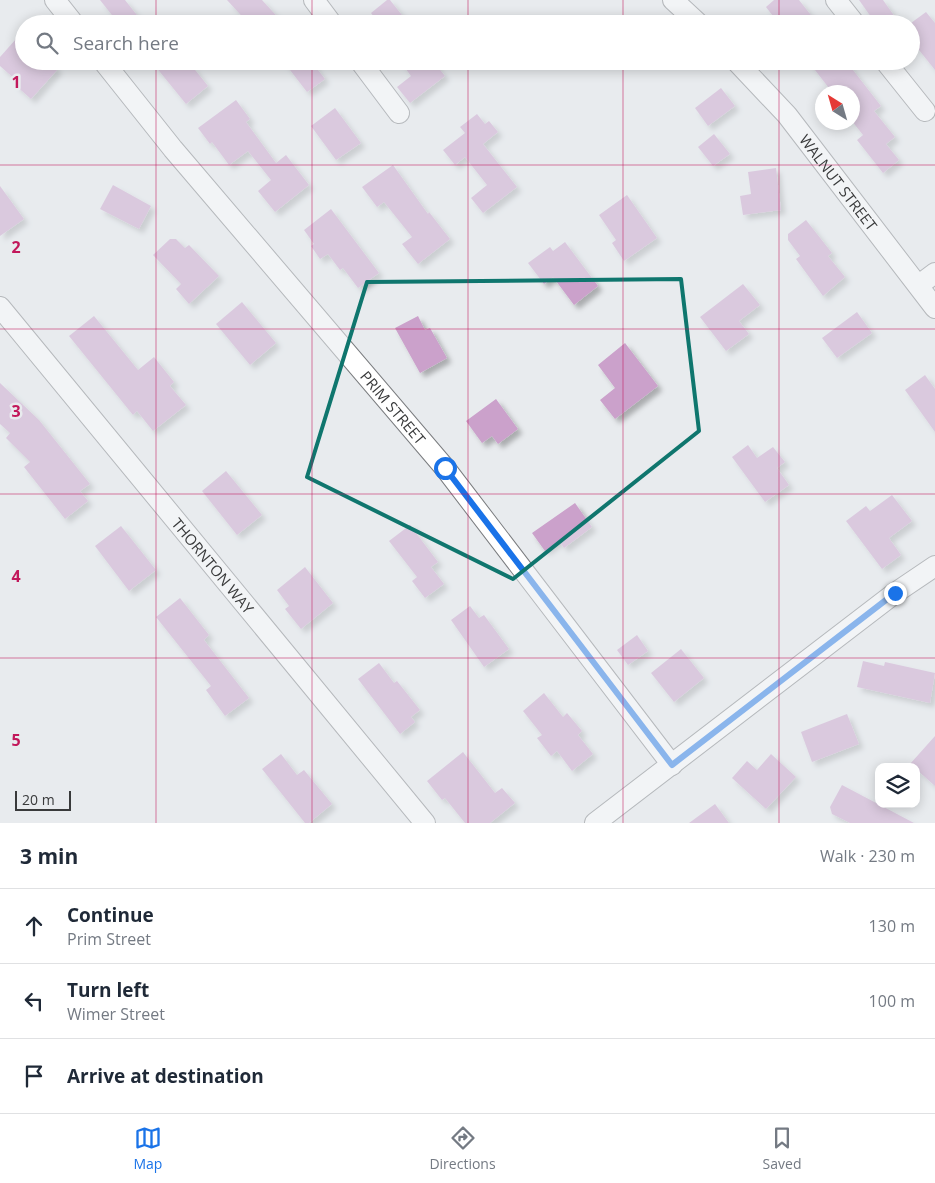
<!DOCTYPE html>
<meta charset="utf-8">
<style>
body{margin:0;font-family:"Open Sans",sans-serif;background:#f2f2f3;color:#1f2937}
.controls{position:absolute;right:15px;bottom:15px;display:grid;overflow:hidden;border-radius:10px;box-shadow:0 2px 12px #0003}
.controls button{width:45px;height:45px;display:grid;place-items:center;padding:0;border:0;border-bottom:1px solid #e0e1e3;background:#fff;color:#1f2937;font:25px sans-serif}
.compass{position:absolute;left:815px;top:85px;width:45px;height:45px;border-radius:50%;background:#fff;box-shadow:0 2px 12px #0003;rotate:323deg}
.scale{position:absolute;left:15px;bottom:12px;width:56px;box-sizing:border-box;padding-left:5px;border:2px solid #393a3b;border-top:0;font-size:14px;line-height:18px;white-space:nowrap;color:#393a3b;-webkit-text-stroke:4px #e8ebee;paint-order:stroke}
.stop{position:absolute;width:15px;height:15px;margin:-11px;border:4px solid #1a73e8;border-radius:50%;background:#fff}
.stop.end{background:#1a73e8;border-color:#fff;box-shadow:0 1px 5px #0008}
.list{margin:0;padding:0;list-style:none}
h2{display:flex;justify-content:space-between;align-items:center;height:65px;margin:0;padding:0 20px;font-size:21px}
h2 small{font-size:16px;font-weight:400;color:#747a83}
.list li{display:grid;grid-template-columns:32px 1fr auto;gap:15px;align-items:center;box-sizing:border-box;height:75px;padding:0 20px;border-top:1px solid #e0e1e3}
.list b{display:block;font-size:19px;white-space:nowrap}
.list p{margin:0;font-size:16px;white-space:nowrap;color:#747a83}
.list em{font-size:16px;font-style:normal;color:#747a83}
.icon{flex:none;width:28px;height:28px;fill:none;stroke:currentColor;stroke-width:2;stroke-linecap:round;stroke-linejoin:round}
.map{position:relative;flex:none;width:935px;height:823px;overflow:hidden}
.search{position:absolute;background:#fff;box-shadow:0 2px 12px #0003;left:15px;right:15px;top:15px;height:55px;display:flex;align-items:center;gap:12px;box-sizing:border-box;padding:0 18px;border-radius:28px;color:#747a83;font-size:19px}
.sheet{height:290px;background:#fff}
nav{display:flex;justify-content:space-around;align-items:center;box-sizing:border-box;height:70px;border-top:1px solid #e0e1e3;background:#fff;font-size:14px;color:#747a83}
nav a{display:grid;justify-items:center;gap:2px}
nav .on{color:#1a73e8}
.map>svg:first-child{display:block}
.building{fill:#cba1cb;filter:url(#shadow)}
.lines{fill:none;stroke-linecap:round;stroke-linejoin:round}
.street-casing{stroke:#7a7c7f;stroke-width:22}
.street{stroke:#fff;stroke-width:20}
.route{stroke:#1a73e8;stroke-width:6}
.marked{fill:none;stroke:#0f766e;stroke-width:4;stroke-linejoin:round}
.grid{fill:none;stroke:#c2185b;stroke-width:1;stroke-opacity:0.55}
.labels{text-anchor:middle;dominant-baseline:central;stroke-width:5;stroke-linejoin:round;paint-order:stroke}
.street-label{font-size:15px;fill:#393a3b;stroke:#e8ebee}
.grid-label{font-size:16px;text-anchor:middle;font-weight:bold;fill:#c2185b;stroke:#e8ebee;stroke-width:5;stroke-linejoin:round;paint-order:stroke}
</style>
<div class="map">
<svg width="935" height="823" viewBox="0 0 935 823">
<defs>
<filter id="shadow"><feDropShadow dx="4.5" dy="4.5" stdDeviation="2.5" flood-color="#0004"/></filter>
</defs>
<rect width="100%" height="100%" fill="#e8ebee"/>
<g class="building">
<polygon points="100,0 125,0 144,24 119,24"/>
<polygon points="227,0 262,0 284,24 249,24"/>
<polygon points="387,0 390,0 409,24 379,24 371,13"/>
<polygon points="774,0 799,0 818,24 779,24 766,7"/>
<polygon points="859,0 883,0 900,24 876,24"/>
<polygon points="926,12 935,23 935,70 911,40 911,23"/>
<polygon points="24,30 24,61 49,61 58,69 31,99 14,84 17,81 0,66 0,57"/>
<polygon points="151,61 179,61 186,70 192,66 208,86 186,104"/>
<polygon points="283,61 311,61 325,79 307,92"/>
<polygon points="400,61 433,61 445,76 410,103 397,87 411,76"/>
<polygon points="808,61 846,61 881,106 874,111 895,137 886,144 899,160 883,173 857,140 863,135 852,121 852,92 832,92"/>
<polygon points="721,88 735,106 708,126 695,108"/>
<polygon points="236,100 250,119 246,122 276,163 286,155 309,185 275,212 258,191 271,180 248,151 229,165 212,142 210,144 198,128"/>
<polygon points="335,108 361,143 336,160 311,126"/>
<polygon points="477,114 485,124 489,121 498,132 483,144 517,187 483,213 471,198 487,185 465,157 455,165 443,150 465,133 460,127"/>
<polygon points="714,134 730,154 713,166 698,147"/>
<polygon points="393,165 428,214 429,212 450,239 418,264 402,244 412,237 384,202 377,207 362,187"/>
<polygon points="776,168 781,210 743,215 740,196 751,194 748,172"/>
<polygon points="113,185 151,206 139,229 100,209"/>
<polygon points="0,186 24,219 0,236"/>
<polygon points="627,195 657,238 624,261 612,243 616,240 599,215"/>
<polygon points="331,209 379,273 358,288 343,268 340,270 328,254 320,259 311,246 314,244 304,230"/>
<polygon points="806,220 832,253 828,256 845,277 823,296 796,259 800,256 788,240 788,234"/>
<polygon points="170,239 176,239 185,248 189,245 219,276 189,304 176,289 181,284 153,255"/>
<polygon points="565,242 598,286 574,305 553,277 544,284 528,263 550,247 553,251"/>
<polygon points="743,284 760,305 739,321 749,334 726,351 700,317"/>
<polygon points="242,302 276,343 250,365 216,324"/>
<polygon points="857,312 872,333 837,358 822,338"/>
<polygon points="94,316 138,370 154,357 174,382 170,386 186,405 153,431 137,411 133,415 69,336"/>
<polygon points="418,316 425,330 430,328 447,358 420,373 395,328"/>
<polygon points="625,343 658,386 615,419 600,400 615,388 598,365"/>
<polygon points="925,375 935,389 935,432 905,390"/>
<polygon points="0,383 39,420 90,484 80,491 88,501 65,519 24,467 30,462 6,438 10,433 0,424"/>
<polygon points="496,399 518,429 498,444 492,436 482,443 466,421"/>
<polygon points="748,445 757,458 773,447 785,462 777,468 789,485 765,502 732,457"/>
<polygon points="226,471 262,515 237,535 202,491"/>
<polygon points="892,495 912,521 889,538 901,555 882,569 846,521 866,506 870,511"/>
<polygon points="575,503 592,527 564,548 559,541 545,551 532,533"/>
<polygon points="410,525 438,562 431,567 444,584 425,598 412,581 417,577 389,541"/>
<polygon points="121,526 156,570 129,591 95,546"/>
<polygon points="305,567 333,603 301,629 285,609 289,606 277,590"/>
<polygon points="180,598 209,635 204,640 249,698 225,716 206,690 211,686 156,617"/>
<polygon points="470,606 479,618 484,615 509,649 484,667 451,620"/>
<polygon points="637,635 648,651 628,665 617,650"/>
<polygon points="681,649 704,678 674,702 651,673"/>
<polygon points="863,661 884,666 885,662 935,673 930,703 857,687"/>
<polygon points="379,663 394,683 397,681 420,710 411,717 415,722 400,734 358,679"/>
<polygon points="544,693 563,717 567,713 582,731 578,735 593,754 572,771 557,751 551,756 537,738 542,735 523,711"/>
<polygon points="847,714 859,744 812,762 801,732"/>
<polygon points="935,736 935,786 916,769 916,767 910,764"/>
<polygon points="463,752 495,793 502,788 515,803 490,823 465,823 445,798 442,800 427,781"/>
<polygon points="281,754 297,775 304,770 332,804 309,823 305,823 262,769"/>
<polygon points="771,754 796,777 766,809 732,778 747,761 757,770"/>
<polygon points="842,785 914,823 850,823 832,814 830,807"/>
<polygon points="715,804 729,823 689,823"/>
</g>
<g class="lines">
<g class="street-casing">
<g id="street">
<polyline points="55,0 74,24"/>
<polyline points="314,0 332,24"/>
<polyline points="673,0 699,24"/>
<polyline points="836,0 855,24"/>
<path id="s1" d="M103,61L173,149L445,468L672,765"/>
<polyline points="360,61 399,113"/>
<path id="s2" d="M736,61L787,115L935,308"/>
<polyline points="885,61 925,111"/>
<polyline points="919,285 935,273"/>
<path id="s3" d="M0,307L425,823"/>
<polyline points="595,823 895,593 935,566"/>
</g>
</g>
<use href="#street" class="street"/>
</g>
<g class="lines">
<polyline class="route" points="445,468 672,765 895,593"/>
</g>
<path d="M0 0H935V823H0ZM681,279L699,431L513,579L307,477L367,282Z" fill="#e8ebee" fill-opacity=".55" fill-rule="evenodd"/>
<path class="marked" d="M681,279L699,431L513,579L307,477L367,282Z"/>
<path class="grid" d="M156,0V24M312,0V24M468,0V24M623,0V24M779,0V24M156,61V823M312,61V823M468,61V823M623,61V823M779,61V823M0,165H935M0,329H935M0,494H935M0,658H935"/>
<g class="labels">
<g class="street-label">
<text stroke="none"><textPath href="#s2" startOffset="159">WALNUT STREET</textPath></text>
<text stroke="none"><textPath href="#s1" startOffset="452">PRIM STREET</textPath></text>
<text stroke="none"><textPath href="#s3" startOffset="335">THORNTON WAY</textPath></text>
</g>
</g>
<g class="grid-label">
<text x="16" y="88">1</text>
<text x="16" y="253">2</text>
<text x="16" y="417">3</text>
<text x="16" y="582">4</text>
<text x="16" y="746">5</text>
</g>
</svg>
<div class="controls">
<button><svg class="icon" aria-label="layers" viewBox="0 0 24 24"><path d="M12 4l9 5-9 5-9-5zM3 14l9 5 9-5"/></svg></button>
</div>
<svg class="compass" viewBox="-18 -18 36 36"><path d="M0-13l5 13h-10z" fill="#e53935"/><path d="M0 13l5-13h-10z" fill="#747a83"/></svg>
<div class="scale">20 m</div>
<div class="stop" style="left:445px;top:468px"></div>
<div class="stop end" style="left:895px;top:593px"></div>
<div class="search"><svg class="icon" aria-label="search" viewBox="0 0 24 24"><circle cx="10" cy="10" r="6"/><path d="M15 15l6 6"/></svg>Search here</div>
</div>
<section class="sheet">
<h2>3 min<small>Walk · 230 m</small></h2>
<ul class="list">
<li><svg class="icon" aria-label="ahead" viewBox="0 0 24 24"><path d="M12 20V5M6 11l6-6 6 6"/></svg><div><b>Continue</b><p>Prim Street</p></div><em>130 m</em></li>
<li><svg class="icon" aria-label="left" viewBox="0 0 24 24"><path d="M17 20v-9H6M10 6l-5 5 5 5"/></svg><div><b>Turn left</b><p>Wimer Street</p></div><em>100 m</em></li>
<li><svg class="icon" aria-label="arrive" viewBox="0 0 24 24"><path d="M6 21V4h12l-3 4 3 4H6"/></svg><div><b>Arrive at destination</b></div></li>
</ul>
</section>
<nav>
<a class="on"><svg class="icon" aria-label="map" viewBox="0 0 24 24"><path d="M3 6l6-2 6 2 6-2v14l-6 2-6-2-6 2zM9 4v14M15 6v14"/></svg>Map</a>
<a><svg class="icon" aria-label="directions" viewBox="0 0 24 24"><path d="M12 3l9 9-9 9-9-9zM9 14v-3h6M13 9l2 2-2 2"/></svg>Directions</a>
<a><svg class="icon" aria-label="saved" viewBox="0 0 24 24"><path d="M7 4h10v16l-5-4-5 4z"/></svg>Saved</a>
</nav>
